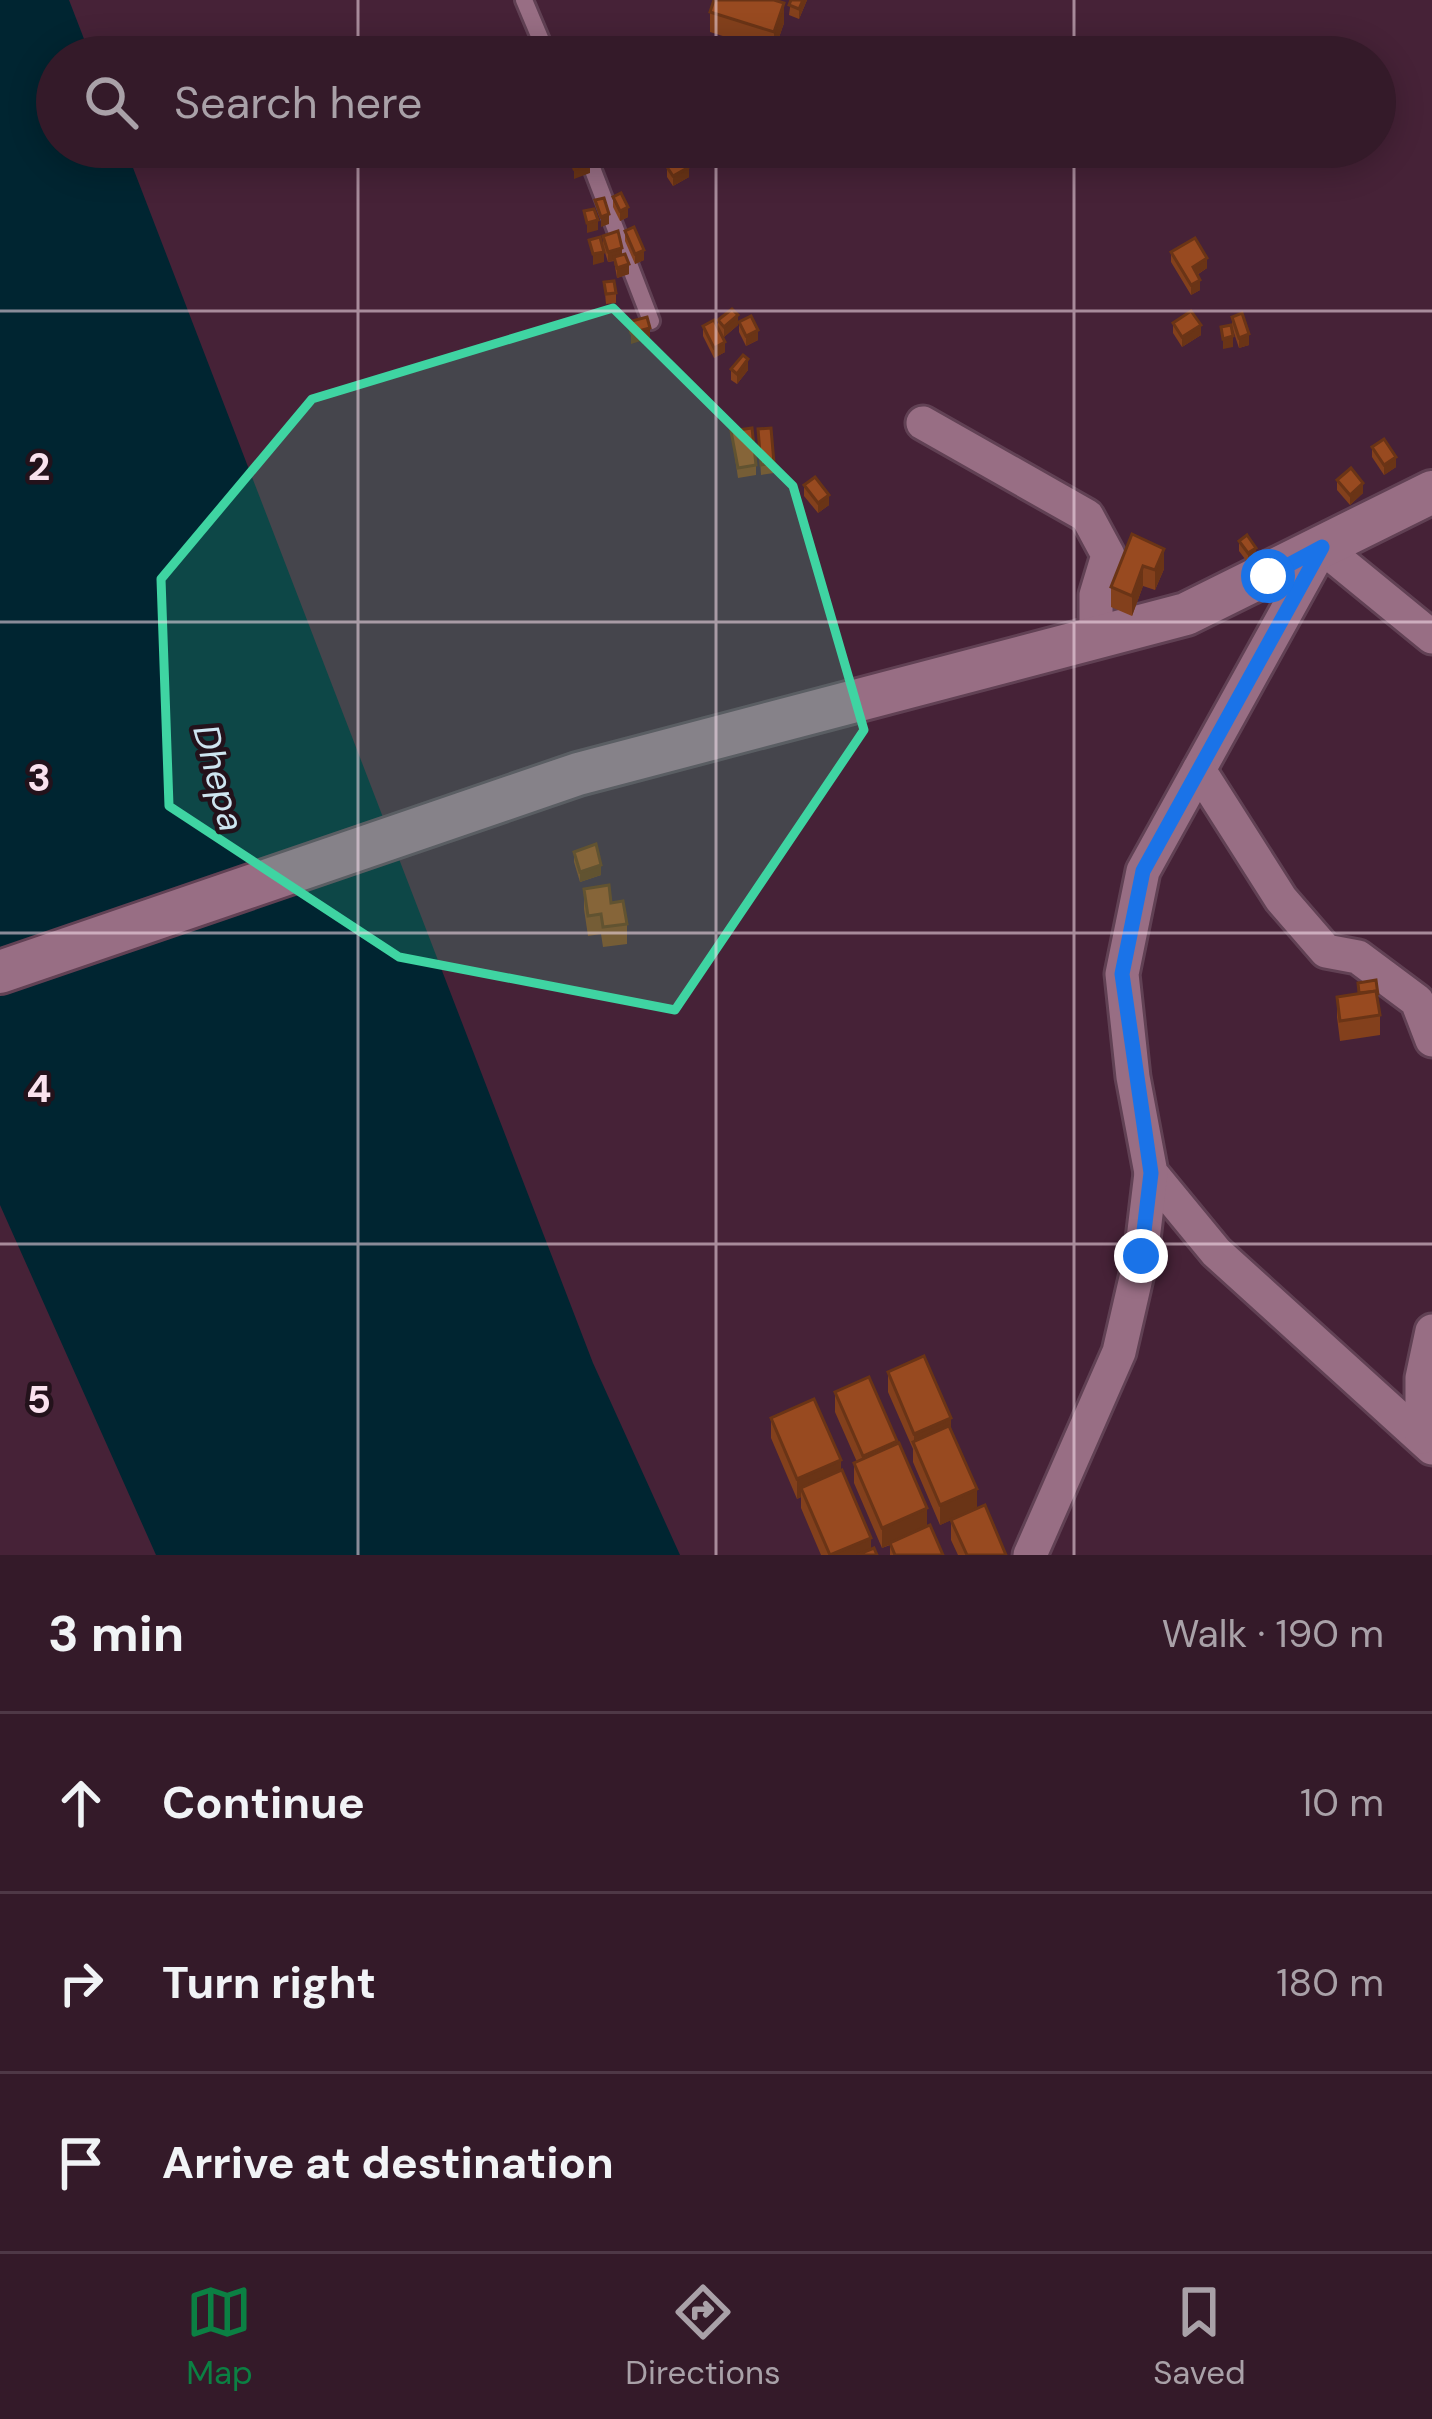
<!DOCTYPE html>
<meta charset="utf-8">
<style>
body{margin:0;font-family:"DM Sans",sans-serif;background:#3c2331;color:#f1f3f6}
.stop{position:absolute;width:36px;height:36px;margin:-27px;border:9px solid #1a73e8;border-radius:50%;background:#fff}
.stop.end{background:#1a73e8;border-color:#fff;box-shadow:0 3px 12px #0008}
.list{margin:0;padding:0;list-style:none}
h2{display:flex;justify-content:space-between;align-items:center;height:156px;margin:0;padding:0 48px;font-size:51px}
h2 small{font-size:39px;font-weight:400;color:#a9a1a8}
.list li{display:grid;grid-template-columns:78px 1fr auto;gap:36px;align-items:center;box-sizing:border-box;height:180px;padding:0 48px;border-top:3px solid #4e3846}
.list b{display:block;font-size:45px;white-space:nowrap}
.list em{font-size:39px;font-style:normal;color:#a9a1a8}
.icon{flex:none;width:66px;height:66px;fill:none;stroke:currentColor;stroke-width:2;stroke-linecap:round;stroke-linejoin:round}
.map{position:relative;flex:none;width:1432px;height:1555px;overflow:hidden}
.search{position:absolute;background:#341a29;box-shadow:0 6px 30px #0003;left:36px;right:36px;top:36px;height:132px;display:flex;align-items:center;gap:30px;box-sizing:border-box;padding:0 42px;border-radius:66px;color:#a9a1a8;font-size:45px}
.sheet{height:696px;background:#341a29}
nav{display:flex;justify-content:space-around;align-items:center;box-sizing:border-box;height:168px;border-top:3px solid #4e3846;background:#341a29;font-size:33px;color:#a9a1a8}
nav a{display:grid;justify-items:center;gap:6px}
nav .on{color:#0b8043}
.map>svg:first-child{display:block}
.water{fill:#002531}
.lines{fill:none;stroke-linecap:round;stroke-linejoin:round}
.service-casing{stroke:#614154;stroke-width:22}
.minor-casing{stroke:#614154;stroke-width:39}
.tertiary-casing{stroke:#614154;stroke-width:48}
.service{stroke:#986e84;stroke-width:16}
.minor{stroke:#986e84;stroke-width:33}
.tertiary{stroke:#986e84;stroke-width:42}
.wall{fill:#83401c}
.shaded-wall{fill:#6a3416}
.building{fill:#984a20;stroke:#6a3416;stroke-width:3}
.route{stroke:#1a73e8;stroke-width:15}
.marked{fill:#3fd4a2;fill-opacity:0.2;stroke:#3fd4a2;stroke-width:9;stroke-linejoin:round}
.grid{fill:none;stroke:#fae2ee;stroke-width:3;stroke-opacity:0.55}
.labels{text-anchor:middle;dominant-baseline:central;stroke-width:9;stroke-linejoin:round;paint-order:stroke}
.water-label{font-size:36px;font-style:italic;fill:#cde5f0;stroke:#23121b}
.grid-label{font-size:39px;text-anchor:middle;font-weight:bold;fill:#fae2ee;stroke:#23121b;stroke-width:9;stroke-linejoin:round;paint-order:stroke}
</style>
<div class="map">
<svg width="1432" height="1555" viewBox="0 0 1432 1555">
<rect width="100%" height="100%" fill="#462237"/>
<polygon class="water" points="0,0 69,0 91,57 57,57 57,147 125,147 593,1363 680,1555 156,1555 0,1205"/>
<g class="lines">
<g class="service-casing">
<g id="service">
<polyline points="524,0 548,57"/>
<polyline points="584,147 651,321"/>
</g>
</g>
<g class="minor-casing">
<g id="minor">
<polyline points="923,423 1087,516 1108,555 1096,595 1096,639"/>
<polyline points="1432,637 1322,547 1143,871 1122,974 1133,1077 1151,1173 1216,1252 1432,1448"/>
<polyline points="1199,770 1281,899 1326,951 1358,957 1417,1001 1432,1040"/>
<polyline points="1422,1437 1422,1378 1432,1331"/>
<polyline points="1030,1555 1119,1352 1141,1256 1151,1173"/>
</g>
</g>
<g class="tertiary-casing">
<polyline id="tertiary" points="0,972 578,774 1186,614 1432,492"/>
</g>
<use href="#service" class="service"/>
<use href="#minor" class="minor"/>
<use href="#tertiary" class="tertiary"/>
</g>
<g class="wall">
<polygon points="791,0 807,0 799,19 789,15"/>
<polygon points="710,12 784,23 774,52 710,32"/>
<polygon points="667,167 689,177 673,186 667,177"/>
<polygon points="613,197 628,217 620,221 613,207"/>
<polygon points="625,231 644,260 635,264 625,241"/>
<polygon points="603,236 622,254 629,274 617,278 614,261 608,262 603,246"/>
<polygon points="1171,252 1207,268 1197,275 1200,290 1191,295 1171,262"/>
<polygon points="604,282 616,293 616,303 606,304"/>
<polygon points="1232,317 1249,345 1239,348 1232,327"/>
<polygon points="718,320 738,325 724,337 721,334 725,352 714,358 703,336 703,326 718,328"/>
<polygon points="739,322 758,340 746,346 739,332"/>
<polygon points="1173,323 1201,335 1182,347 1173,333"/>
<polygon points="731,369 748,370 737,384 731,380"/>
<polygon points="758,429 774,463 774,473 761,475"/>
<polygon points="731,431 756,465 756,475 738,478"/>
<polygon points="1372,447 1396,467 1384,475 1372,457"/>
<polygon points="1337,480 1363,493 1350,505 1337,490"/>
<polygon points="804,485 829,505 818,513 804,496"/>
<polygon points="1239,541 1256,558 1248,563 1239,551"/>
<polygon points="1164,549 1164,569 1155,590 1143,586 1132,616 1111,607 1111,587"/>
<polygon points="574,852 601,875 580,882 574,862"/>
<polygon points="584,889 611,903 627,924 627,944 603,947 601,934 588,936 584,909"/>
<polygon points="1358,983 1380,1015 1380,1035 1340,1041 1337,1017 1337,997 1358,994"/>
<polygon points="888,1372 951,1430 977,1509 1006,1555 958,1555 951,1540 951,1520 940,1525 913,1462 913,1449 888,1392"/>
<polygon points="835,1392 897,1444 927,1527 943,1555 890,1555 890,1545 882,1548 854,1483 854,1463 857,1462 835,1412"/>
<polygon points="771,1418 841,1471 871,1549 877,1555 821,1555 801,1508 801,1497 797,1499 771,1438"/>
</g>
<g class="shaded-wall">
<polygon points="803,0 807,0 799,19 799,9"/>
<polygon points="784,3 784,23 774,52 774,32"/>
<polygon points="590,163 590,173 574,179 574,169"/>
<polygon points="689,167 689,177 673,186 673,176"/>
<polygon points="628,207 628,217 620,221 620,211"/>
<polygon points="609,214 609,224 601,227 601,217"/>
<polygon points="598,220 598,230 587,233 587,223"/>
<polygon points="622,248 622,258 608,262 608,252"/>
<polygon points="644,250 644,260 635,264 635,254"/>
<polygon points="604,252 604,262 593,265 593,254"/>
<polygon points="1207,258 1207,268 1193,277 1193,267"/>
<polygon points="629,264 629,274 617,278 617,268"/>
<polygon points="1200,280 1200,290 1191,295 1191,285"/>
<polygon points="738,315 738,325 724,337 724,327"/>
<polygon points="1201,325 1201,335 1182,347 1182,337"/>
<polygon points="650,328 650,338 631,344 631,333"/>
<polygon points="758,330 758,340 746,346 746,336"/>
<polygon points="1249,334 1249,345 1239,348 1239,338"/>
<polygon points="1233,336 1233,347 1223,349 1223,339"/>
<polygon points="725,342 725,352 714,358 714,348"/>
<polygon points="748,359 748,370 737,384 737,374"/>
<polygon points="1396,457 1396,467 1384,475 1384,465"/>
<polygon points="1363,483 1363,493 1350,505 1350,495"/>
<polygon points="829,495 829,505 818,513 818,503"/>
<polygon points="1256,548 1256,558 1248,563 1248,553"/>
<polygon points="1164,549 1164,569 1155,590 1155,570"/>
<polygon points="1143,566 1143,586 1132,616 1132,596"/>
<polygon points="601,865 601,875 580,882 580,872"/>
<polygon points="951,1418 951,1438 914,1446 914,1434"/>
<polygon points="841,1460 841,1480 801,1488 801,1497 797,1499 797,1479"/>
<polygon points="977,1489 977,1509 940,1525 940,1505"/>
<polygon points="927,1508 927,1528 882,1548 882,1528"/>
<polygon points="871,1538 871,1555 832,1555"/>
</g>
<g class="building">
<polygon points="714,0 774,0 784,3 774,32 710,12"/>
<polygon points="791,0 803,0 799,9 789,5"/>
<polygon points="585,151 590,163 574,169 570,157"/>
<polygon points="683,158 689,167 673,176 667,167"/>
<polygon points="621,193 628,207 620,211 613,197"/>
<polygon points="604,198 609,214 601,217 595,200"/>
<polygon points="594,209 598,220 587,223 584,211"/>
<polygon points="634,227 644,250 635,254 625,231"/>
<polygon points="618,231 622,248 608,252 603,236"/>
<polygon points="600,237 604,252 593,254 589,240"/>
<polygon points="1195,238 1207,258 1193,267 1200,280 1191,285 1171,252"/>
<polygon points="625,254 629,264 617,268 614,257"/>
<polygon points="614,281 616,293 606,294 604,282"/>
<polygon points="732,309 738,315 724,327 718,320"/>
<polygon points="1191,311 1201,325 1182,337 1173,323"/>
<polygon points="1242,313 1249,334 1239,338 1232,317"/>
<polygon points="751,316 758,330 746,336 739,322"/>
<polygon points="647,317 650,328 631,333 628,322"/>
<polygon points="714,320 725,342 714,348 703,326"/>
<polygon points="1231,325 1233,336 1223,339 1221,327"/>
<polygon points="743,355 748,359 737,374 731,369"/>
<polygon points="752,428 756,465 738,468 731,431"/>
<polygon points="771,428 774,463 761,465 758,429"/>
<polygon points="1384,439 1396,457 1384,465 1372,447"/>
<polygon points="1351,468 1363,483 1350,495 1337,480"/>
<polygon points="815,477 829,495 818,503 804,485"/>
<polygon points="1132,534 1164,549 1155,570 1143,566 1132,596 1111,587"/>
<polygon points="1247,535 1256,548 1248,553 1239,541"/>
<polygon points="596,844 601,865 580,872 574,852"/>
<polygon points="609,885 611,903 623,901 627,924 603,927 601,914 588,916 584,889"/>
<polygon points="1376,980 1378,995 1376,991 1359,993 1358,983"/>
<polygon points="1376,991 1380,1015 1340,1021 1337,997"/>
<polygon points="924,1356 951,1418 914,1434 888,1372"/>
<polygon points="869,1377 897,1441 863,1456 835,1392"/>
<polygon points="814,1399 841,1460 797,1479 771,1418"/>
<polygon points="949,1426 977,1489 940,1505 913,1442"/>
<polygon points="899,1443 927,1508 882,1528 854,1463"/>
<polygon points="842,1470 871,1538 830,1555 801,1488"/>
<polygon points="985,1505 1006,1555 967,1555 951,1520"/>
<polygon points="930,1525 943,1555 895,1555 890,1543"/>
<polygon points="874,1548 877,1555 857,1555"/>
</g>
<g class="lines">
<polyline class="route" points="1141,1256 1151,1173 1122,974 1143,871 1322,547 1268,576"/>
</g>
<path class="marked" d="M613,308L793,486L864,730L675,1010L399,957L169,806L161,579L312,399Z"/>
<path class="grid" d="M358,0V57M716,0V57M1074,0V57M358,147V1555M716,147V1555M1074,147V1555M0,311H1432M0,622H1432M0,933H1432M0,1244H1432"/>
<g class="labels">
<g class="water-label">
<text transform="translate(219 778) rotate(75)">Dhepa</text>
</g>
</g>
<g class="grid-label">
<text x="39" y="480">2</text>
<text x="39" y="791">3</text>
<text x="39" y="1102">4</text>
<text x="39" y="1413">5</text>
</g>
</svg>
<div class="stop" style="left:1268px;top:576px"></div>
<div class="stop end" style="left:1141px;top:1256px"></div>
<div class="search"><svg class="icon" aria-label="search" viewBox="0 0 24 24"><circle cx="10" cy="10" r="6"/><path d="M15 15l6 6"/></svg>Search here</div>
</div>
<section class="sheet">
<h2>3 min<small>Walk · 190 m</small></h2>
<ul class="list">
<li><svg class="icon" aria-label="ahead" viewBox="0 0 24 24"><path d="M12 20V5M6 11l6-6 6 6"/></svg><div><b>Continue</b></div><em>10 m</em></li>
<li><svg class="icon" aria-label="right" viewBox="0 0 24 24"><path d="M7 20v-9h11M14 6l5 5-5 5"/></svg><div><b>Turn right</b></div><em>180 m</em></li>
<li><svg class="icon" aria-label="arrive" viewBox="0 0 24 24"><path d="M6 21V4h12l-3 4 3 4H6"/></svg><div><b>Arrive at destination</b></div></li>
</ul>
</section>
<nav>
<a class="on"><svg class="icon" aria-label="map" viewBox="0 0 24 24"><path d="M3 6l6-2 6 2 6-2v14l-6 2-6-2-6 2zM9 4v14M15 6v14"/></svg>Map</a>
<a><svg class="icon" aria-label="directions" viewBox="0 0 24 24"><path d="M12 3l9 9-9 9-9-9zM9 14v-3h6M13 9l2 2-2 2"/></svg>Directions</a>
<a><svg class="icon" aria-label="saved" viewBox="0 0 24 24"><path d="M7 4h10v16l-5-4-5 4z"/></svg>Saved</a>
</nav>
